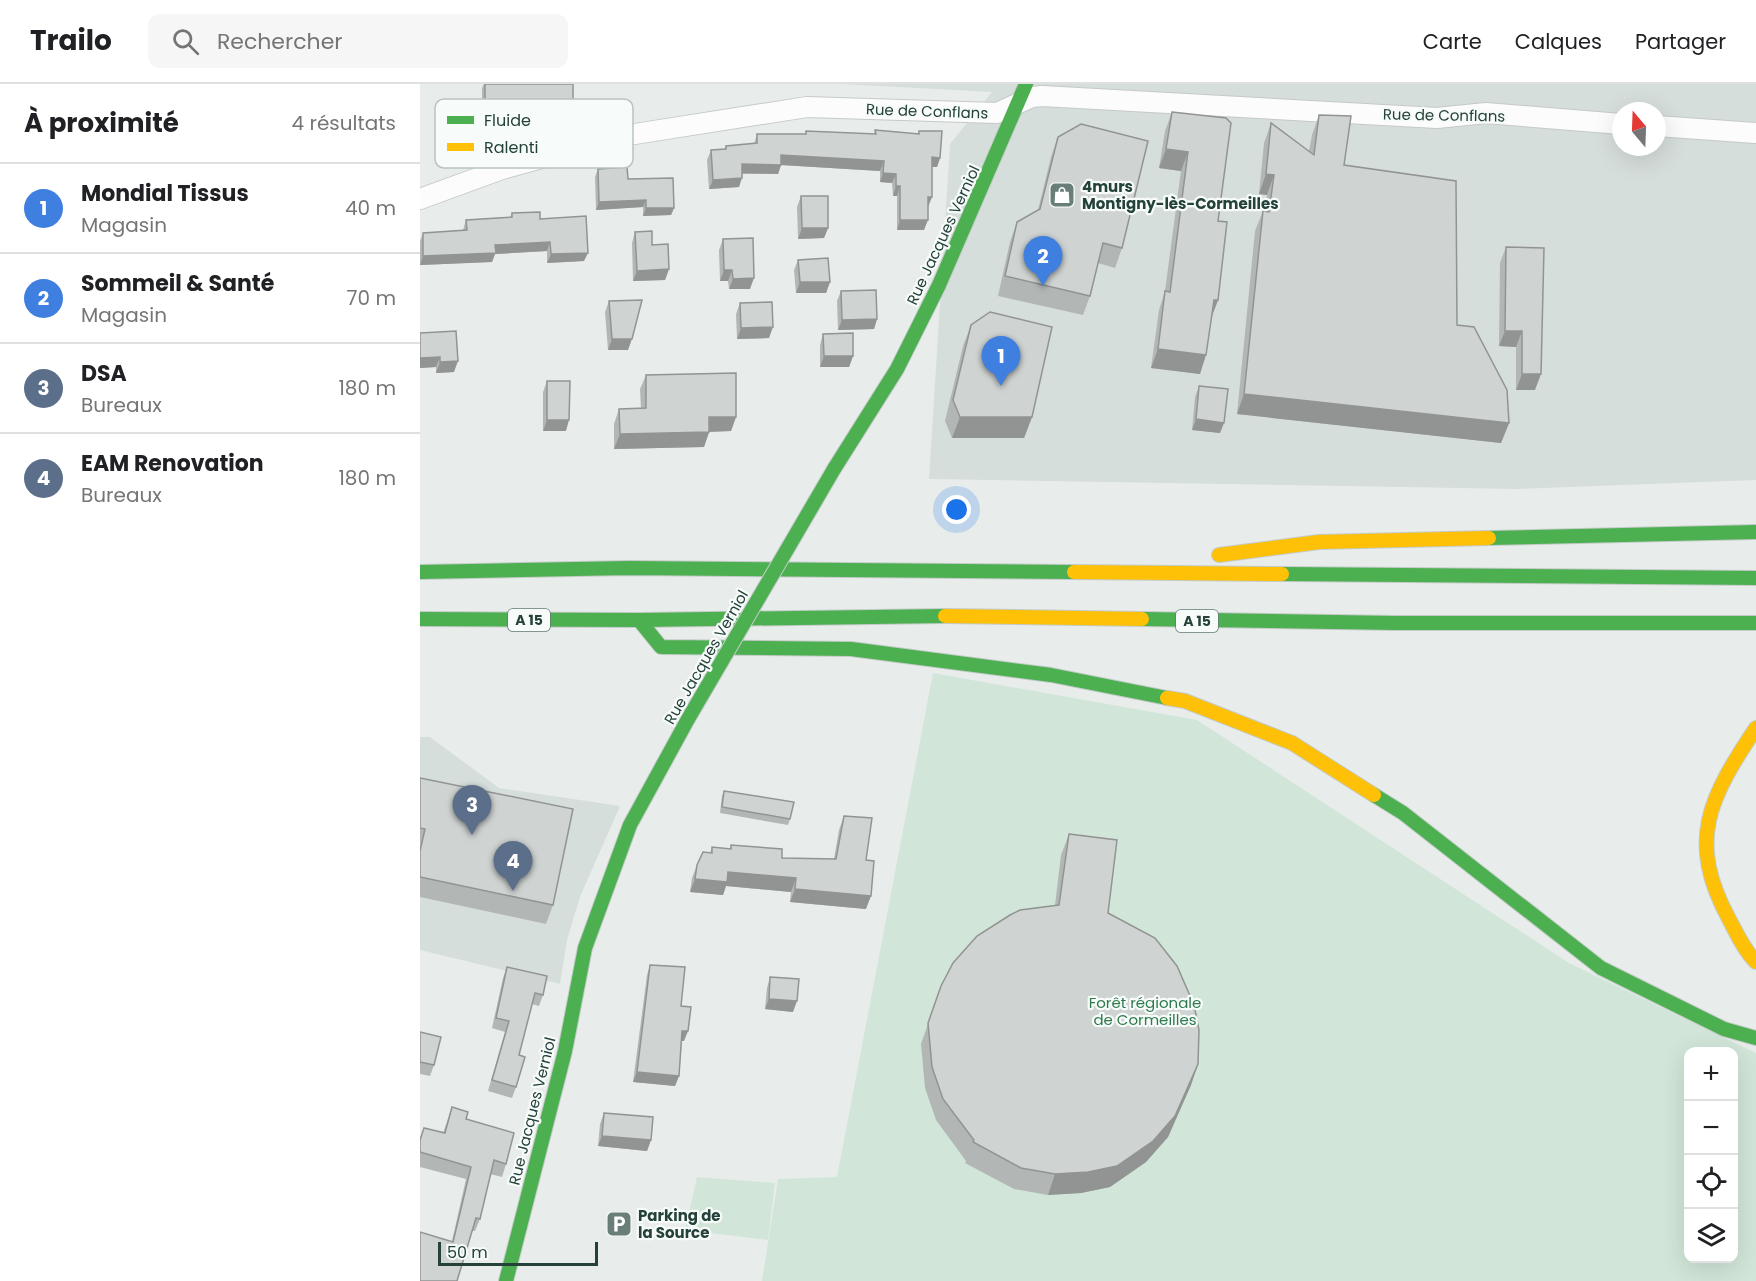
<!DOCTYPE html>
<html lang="fr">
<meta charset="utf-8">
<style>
body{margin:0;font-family:Poppins,sans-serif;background:#f6f6f6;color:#202124}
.controls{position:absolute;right:18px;bottom:18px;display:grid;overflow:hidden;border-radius:12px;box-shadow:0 6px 24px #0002}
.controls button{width:54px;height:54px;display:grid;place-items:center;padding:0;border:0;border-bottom:2px solid #e0e0e0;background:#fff;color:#202124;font:30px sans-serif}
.compass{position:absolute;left:1192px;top:18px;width:54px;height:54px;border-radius:50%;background:#fff;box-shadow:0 6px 24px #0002;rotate:341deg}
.scale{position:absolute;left:18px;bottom:15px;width:160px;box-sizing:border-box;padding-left:6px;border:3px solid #24423a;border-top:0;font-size:16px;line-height:21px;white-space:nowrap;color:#24423a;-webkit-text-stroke:4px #f7fbf9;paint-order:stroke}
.you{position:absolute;left:537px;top:426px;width:21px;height:21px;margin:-15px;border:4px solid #fff;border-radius:50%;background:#1a73e8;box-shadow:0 0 0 9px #1a73e833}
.badge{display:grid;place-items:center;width:39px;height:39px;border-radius:50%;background:#d93025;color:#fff;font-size:20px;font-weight:700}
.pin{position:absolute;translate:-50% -50px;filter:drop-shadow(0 2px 3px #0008)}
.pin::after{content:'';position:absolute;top:32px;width:21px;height:18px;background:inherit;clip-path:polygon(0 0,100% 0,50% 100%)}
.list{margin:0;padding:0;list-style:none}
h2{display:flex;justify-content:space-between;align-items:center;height:78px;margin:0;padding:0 24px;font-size:26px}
h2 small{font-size:20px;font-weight:400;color:#757577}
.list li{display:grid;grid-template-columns:39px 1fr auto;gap:18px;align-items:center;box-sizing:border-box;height:90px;padding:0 24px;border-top:2px solid #e0e0e0}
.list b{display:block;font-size:22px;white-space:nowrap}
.list p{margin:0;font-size:20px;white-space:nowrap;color:#757577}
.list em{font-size:20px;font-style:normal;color:#757577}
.icon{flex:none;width:33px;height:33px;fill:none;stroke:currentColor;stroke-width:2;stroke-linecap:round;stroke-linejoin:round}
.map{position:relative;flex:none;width:1336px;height:1197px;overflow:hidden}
header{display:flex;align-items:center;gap:36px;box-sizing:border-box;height:84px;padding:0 30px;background:#fff;border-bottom:2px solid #e0e0e0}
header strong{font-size:28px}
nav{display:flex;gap:33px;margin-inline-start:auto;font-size:21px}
.search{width:420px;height:54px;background:#f6f6f6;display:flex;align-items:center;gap:15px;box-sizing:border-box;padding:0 21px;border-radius:12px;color:#757577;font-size:22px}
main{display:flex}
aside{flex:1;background:#fff}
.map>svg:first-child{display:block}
.built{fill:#d6dedb;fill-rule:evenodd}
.green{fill:#d1e6d8;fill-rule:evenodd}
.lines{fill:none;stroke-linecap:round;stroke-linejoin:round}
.street-casing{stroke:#c5cac8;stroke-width:22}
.fast-casing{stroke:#c3cbc8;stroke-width:16}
.slow-casing{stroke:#c3cbc8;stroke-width:16}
.street{stroke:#fcfcfc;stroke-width:20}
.fast{stroke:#4caf50;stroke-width:14}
.slow{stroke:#ffc107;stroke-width:14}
.fast-bridge-casing{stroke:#c3cbc8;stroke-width:16;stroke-linecap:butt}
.fast-bridge{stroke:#4caf50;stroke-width:14}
.wall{fill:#b2b6b5}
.shaded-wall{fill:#919493}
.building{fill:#cfd4d2;stroke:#919493;stroke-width:1.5}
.labels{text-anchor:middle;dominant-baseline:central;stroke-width:4.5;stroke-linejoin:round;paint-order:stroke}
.shield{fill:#f7fbf9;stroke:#637a73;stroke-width:1.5}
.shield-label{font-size:14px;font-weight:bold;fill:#24423a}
.street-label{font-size:15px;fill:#24423a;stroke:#f7fbf9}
.poi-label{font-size:15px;font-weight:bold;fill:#24423a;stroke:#f7fbf9;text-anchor:start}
.park-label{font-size:15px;fill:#2d7a4b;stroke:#f7fbf9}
.key{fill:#f7fbf9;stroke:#b8c4c0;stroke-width:1.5}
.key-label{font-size:16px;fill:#24423a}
</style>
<header>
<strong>Trailo</strong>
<div class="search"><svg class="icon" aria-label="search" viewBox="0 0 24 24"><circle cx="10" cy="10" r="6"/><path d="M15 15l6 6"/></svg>Rechercher</div>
<nav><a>Carte</a><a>Calques</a><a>Partager</a></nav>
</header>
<main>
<aside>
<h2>À proximité<small>4 résultats</small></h2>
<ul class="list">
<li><span class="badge" style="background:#3f7fe0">1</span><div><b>Mondial Tissus</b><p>Magasin</p></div><em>40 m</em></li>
<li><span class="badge" style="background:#3f7fe0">2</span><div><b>Sommeil &amp; Santé</b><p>Magasin</p></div><em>70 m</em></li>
<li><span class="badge" style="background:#5c6f8a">3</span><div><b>DSA</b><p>Bureaux</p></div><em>180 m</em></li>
<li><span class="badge" style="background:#5c6f8a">4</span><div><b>EAM Renovation</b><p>Bureaux</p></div><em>180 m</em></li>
</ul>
</aside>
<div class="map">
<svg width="1336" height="1197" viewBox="0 0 1336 1197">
<rect width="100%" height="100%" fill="#e8edeb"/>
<g class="built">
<path d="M422,0H1336V396L1097,405L509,395L530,60L572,8ZM1201,27H1237V63H1201Z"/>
<polygon points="0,653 10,653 79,704 200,722 160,813 147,856 140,900 0,866"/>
</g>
<g class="green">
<path d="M513,589L777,636L1149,879L1336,969V1197H342L358,1095L417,1093ZM1268,968H1314V1174H1268Z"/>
<polygon points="277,1093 355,1099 348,1156 265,1146"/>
</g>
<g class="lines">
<g class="street-casing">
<g id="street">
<polyline points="1237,42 1336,49"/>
<polyline points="0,115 82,85 202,52 387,23 577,29 612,13 622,12 1017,34 1066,29 1201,40"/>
</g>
</g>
<g class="fast-casing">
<g id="fast">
<polyline points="414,385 477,285 519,201 606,0"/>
<polyline points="1069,454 1336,448"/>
<polyline points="0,488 209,484 654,488"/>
<polyline points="862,490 1336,494"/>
<polyline points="0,535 219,536 525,532"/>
<polyline points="722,535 976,539 1336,539"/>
<polyline points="219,536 241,563 431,565 631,591 747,614"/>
<polyline points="954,711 983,729 1181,884 1304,945 1336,954"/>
<polyline points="86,1197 145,967 165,864 210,741 268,635"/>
</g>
</g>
<g class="slow-casing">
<g id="slow">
<polyline points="799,471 899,458 1069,454"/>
<polyline points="654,488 862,490"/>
<polyline points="525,532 722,535"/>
<polyline points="747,614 765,617 872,659 954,711"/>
<path d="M1336,644C1290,713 1266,756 1309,835C1317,850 1324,866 1336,878"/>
</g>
</g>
<use href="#street" class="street"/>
<use href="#fast" class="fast"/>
<use href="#slow" class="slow"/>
<g class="fast-bridge-casing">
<polyline id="fast-bridge" points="268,635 414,385"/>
</g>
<use href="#fast-bridge" class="fast-bridge"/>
</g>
<g class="wall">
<polygon points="64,0 153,0 153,16 150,24 89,26 86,40 62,40 62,4"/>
<polygon points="752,28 798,137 798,216 791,234 780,290 731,284 739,226 745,207 761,87 739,84 745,47"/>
<polygon points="899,31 924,81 1037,241 1089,339 1081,359 817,330 835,147 843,127 845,128 847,111 839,110 844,59 851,39 889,67 892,51"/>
<polygon points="455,46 498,50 499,47 520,74 517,83 512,83 508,123 504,146 477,146 477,112 473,112 472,99 460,98 460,87 361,81 358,90 322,90 319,103 289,105 287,76 291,66 304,65 306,62 334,60 337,50 385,50 386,47 454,50"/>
<polygon points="638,53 702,164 695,184 678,179 670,212 663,231 578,212 590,158 597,138 618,126 631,73"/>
<polygon points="178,85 208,95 254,124 251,131 223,132 223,123 176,126 175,93"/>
<polygon points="381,112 408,144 404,154 378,155 377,123"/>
<polygon points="92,129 120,135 164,177 127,179 127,167 75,170 72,178 0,181 0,157 3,149 43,146 46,136 90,133"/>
<polygon points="215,148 232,161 249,185 245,196 213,197 212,159"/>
<polygon points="303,155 330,205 309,205 308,197 300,197 299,166"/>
<polygon points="1086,163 1115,306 1096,306 1096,263 1079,262 1080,179"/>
<polygon points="378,176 410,198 406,209 376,209 374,186"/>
<polygon points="421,207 457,235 454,245 418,246 417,217"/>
<polygon points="189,217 208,266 188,266 185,228"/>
<polygon points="320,219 349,254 317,255 316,230"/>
<polygon points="551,241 612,333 604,354 532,354 525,337 543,262"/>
<polygon points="0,249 34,288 16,289 16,283 0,284"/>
<polygon points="403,250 433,272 429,283 400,283 400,261"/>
<polygon points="226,291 316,333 311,347 289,348 284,363 194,365 194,340 199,325 221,324 220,305"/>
<polygon points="127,297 146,347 123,347 123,308"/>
<polygon points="779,302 800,349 772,346 775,313"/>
<polygon points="0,694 133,821 126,840 0,813"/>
<polygon points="304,707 370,735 368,741 300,729 302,712"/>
<polygon points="424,732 446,776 446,825 370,818 371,808 306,802 303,811 270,808 272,794 277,781 290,769 292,763 310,765 311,761 362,774 414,775 419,746"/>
<polygon points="649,750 688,829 778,980 771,1001 748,1053 726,1078 690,1103 661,1109 628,1111 594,1105 545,1079 546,1077 516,1036 505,1004 501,960 521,902 635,821 641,771"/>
<polygon points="230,881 261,922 264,957 262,957 259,992 255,1002 213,998 227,891"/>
<polygon points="87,883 123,911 119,922 112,920 99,971 96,1003 92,1014 68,1007 85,948 72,944 83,894"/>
<polygon points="350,893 373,928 345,925 347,904"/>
<polygon points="0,948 14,981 10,992 0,990"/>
<polygon points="32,1023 86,1080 82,1093 70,1090 60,1135 55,1147 52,1147 37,1197 32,1157 46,1095 0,1083 0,1054 4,1044 23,1049"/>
<polygon points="184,1029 231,1056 227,1067 178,1062 180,1040"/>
</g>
<g class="shaded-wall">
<polygon points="153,16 150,24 86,26 89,18"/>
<polygon points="65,32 88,32 86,40 62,40"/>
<polygon points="746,65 768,68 761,87 739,84"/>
<polygon points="361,71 464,77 460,87 361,81 358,90 318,89 322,80"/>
<polygon points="512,73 520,74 517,83 509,83"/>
<polygon points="463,89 476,90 472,99 460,98"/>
<polygon points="846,90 854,91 847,111 839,110"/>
<polygon points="322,94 319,103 289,105 293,96"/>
<polygon points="476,102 480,102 477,112 473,112"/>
<polygon points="508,113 512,113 508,123 504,122"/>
<polygon points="226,116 223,123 176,126 179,118"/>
<polygon points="226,124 254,124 251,131 223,132"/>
<polygon points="480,136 508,136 504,146 477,146"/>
<polygon points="382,144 408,144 404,154 378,155"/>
<polygon points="130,158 127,167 75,170 72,178 0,181 3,172 75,161"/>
<polygon points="168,169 164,177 127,179 131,170"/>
<polygon points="249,185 245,196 213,197 217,187"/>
<polygon points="304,186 312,186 308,197 300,197"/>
<polygon points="334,194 330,205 309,205 313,195"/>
<polygon points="380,198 410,198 406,209 376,209"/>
<polygon points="794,216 798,216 791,235"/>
<polygon points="457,235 454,245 418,246 422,236"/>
<polygon points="353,243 349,254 317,255 321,244"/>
<polygon points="1085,247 1102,247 1096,263 1079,262"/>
<polygon points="192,255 212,255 208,266 188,266"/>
<polygon points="738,265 786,271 780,290 731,284"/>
<polygon points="404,272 433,272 429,283 400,283"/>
<polygon points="20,273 16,283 0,284 0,274"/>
<polygon points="38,277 34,288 16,289 20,278"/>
<polygon points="1102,290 1121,290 1115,306 1096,306"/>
<polygon points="824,310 1089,339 1081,359 817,330"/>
<polygon points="289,333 316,333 311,347 284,348"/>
<polygon points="540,333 612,333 604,354 532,354"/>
<polygon points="776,335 804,339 800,349 772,346"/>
<polygon points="127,336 149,336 146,347 123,347"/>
<polygon points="289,348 284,363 194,365 200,350"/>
<polygon points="308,788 376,794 371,808 306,802 303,811 270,808 275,795"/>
<polygon points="375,805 451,812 446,825 370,818"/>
<polygon points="349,915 377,917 373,928 345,925"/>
<polygon points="262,947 268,947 264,957 259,957"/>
<polygon points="778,980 771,1001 748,1053 726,1078 690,1103 661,1109 628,1111 635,1090"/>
<polygon points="217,988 259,992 255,1002 213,998"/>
<polygon points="182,1052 231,1056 227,1067 178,1062"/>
</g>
<g class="building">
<polygon points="65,0 153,0 153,16 89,18 88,32 65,32"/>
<polygon points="752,28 806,34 811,39 798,137 807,138 798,216 794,216 786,271 738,265 745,207 750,208 768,68 746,65"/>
<polygon points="899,31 931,32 924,81 1036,97 1037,241 1054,243 1087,306 1089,339 824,310 843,127 849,128 854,91 846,90 851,39 894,71"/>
<polygon points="661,40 728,57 702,164 683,159 670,212 585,192 597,138 620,125 638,53"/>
<polygon points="455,46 499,50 499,47 522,47 520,74 512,73 512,113 508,113 508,136 480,136 480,102 476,102 476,90 463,89 464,77 361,71 361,81 322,80 322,94 293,96 291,66 306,65 306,62 337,59 337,50 386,50 386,47 456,50"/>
<polygon points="207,83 208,95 253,94 254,124 226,124 226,116 179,118 178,85"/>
<polygon points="381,112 408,112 408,144 382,144"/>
<polygon points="120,128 120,135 166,132 168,169 131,170 130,158 75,161 76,169 3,172 3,149 47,146 46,136 92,133 92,129"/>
<polygon points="232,147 232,161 248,160 249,185 217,187 215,148"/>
<polygon points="333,154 334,194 313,195 312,186 304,186 303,155"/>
<polygon points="1086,163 1124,164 1121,290 1102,290 1102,247 1085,247"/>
<polygon points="408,174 410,198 380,198 378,176"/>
<polygon points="456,206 457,235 422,236 421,207"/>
<polygon points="222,216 212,255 192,255 189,217"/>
<polygon points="352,218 353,243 321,244 320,219"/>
<polygon points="570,228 632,243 612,333 540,333 533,316 551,241"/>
<polygon points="36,247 38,277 20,278 20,273 0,274 0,249"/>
<polygon points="433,249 433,272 404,272 403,250"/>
<polygon points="316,289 316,333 289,333 289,348 200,350 199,325 226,324 226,291"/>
<polygon points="127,297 150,297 149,336 127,336"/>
<polygon points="779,302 808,305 804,339 776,335"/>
<polygon points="0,694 153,725 133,821 0,793 0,767 5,745 0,744"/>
<polygon points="304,707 374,718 370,735 302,723"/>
<polygon points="424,732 452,734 446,776 454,777 451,812 375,805 376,794 308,788 307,798 275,795 277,781 283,768 292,769 292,763 311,765 311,761 362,765 362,774 416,775"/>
<polygon points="649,750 697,756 688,829 735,854 757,882 774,921 779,946 778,980 755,1032 733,1057 697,1082 668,1088 635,1090 601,1084 553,1058 554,1056 523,1015 512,983 508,939 521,902 533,879 557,852 590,831 600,826 639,821"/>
<polygon points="230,881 265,883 261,922 271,923 268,947 262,947 259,992 217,988"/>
<polygon points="87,883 127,892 123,911 115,909 99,971 105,973 96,1003 72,996 89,937 76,934"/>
<polygon points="350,893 379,895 377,917 349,915"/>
<polygon points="0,948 21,953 14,981 0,978"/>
<polygon points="32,1023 48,1028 46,1035 94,1049 86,1080 74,1076 60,1135 56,1134 37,1197 0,1197 0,1148 33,1158 51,1083 0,1068 0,1056 4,1044 25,1049"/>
<polygon points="184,1029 233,1033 231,1056 182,1052"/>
</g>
<defs>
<g id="shop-square" transform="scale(1.35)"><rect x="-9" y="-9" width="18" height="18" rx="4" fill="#697e78" stroke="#f7fbf9"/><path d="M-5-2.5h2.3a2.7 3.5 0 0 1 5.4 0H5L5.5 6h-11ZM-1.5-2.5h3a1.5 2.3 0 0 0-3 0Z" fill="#fff"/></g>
<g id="parking-square" transform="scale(1.35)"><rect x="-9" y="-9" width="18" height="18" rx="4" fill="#697e78" stroke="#f7fbf9"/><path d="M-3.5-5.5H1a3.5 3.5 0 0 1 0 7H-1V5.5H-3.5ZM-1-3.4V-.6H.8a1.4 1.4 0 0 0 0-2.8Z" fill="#fff"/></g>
</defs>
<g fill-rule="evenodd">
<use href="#shop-square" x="642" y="111"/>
<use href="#parking-square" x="199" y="1140"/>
</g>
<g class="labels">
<g class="shield">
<rect x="88" y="525" width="42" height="22" rx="4.5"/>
<rect x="756" y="526" width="42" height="22" rx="4.5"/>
</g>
<g class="shield-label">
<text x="109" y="536">A 15</text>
<text x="777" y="537">A 15</text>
</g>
<g class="street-label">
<text transform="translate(507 27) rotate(2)">Rue de Conflans</text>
<text transform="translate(1024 31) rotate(1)">Rue de Conflans</text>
<text transform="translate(523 151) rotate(-65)">Rue Jacques Verniol</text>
<text transform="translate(286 573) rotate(-60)">Rue Jacques Verniol</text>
<text transform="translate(112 1027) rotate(-76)">Rue Jacques Verniol</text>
</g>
<g class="poi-label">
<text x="662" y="102">4murs<tspan x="662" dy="17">Montigny-lès-Cormeilles</tspan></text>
<text x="218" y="1131">Parking de<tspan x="218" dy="17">la Source</tspan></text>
</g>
<g class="park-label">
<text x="725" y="918">Forêt régionale<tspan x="725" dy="17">de Cormeilles</tspan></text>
</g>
</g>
<rect x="15" y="15" width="198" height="69" rx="9" class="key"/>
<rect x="27" y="32" width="27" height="8" fill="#4caf50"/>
<rect x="27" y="59" width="27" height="8" fill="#ffc107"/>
<g class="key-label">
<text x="64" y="42">Fluide</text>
<text x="64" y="69">Ralenti</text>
</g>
</svg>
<div class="controls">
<button>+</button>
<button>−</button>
<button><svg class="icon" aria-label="locate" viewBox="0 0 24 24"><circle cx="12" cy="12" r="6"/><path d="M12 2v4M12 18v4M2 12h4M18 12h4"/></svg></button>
<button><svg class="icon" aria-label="layers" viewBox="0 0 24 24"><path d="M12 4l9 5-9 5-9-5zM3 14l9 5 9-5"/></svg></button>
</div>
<svg class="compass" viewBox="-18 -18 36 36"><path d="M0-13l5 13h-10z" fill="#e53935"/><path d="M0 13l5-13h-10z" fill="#757577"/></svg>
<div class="scale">50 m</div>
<div class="you"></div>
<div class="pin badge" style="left:581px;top:302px;background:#3f7fe0">1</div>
<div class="pin badge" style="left:623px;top:202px;background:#3f7fe0">2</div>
<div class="pin badge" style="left:52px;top:751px;background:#5c6f8a">3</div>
<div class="pin badge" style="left:93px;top:807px;background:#5c6f8a">4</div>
</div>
</main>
